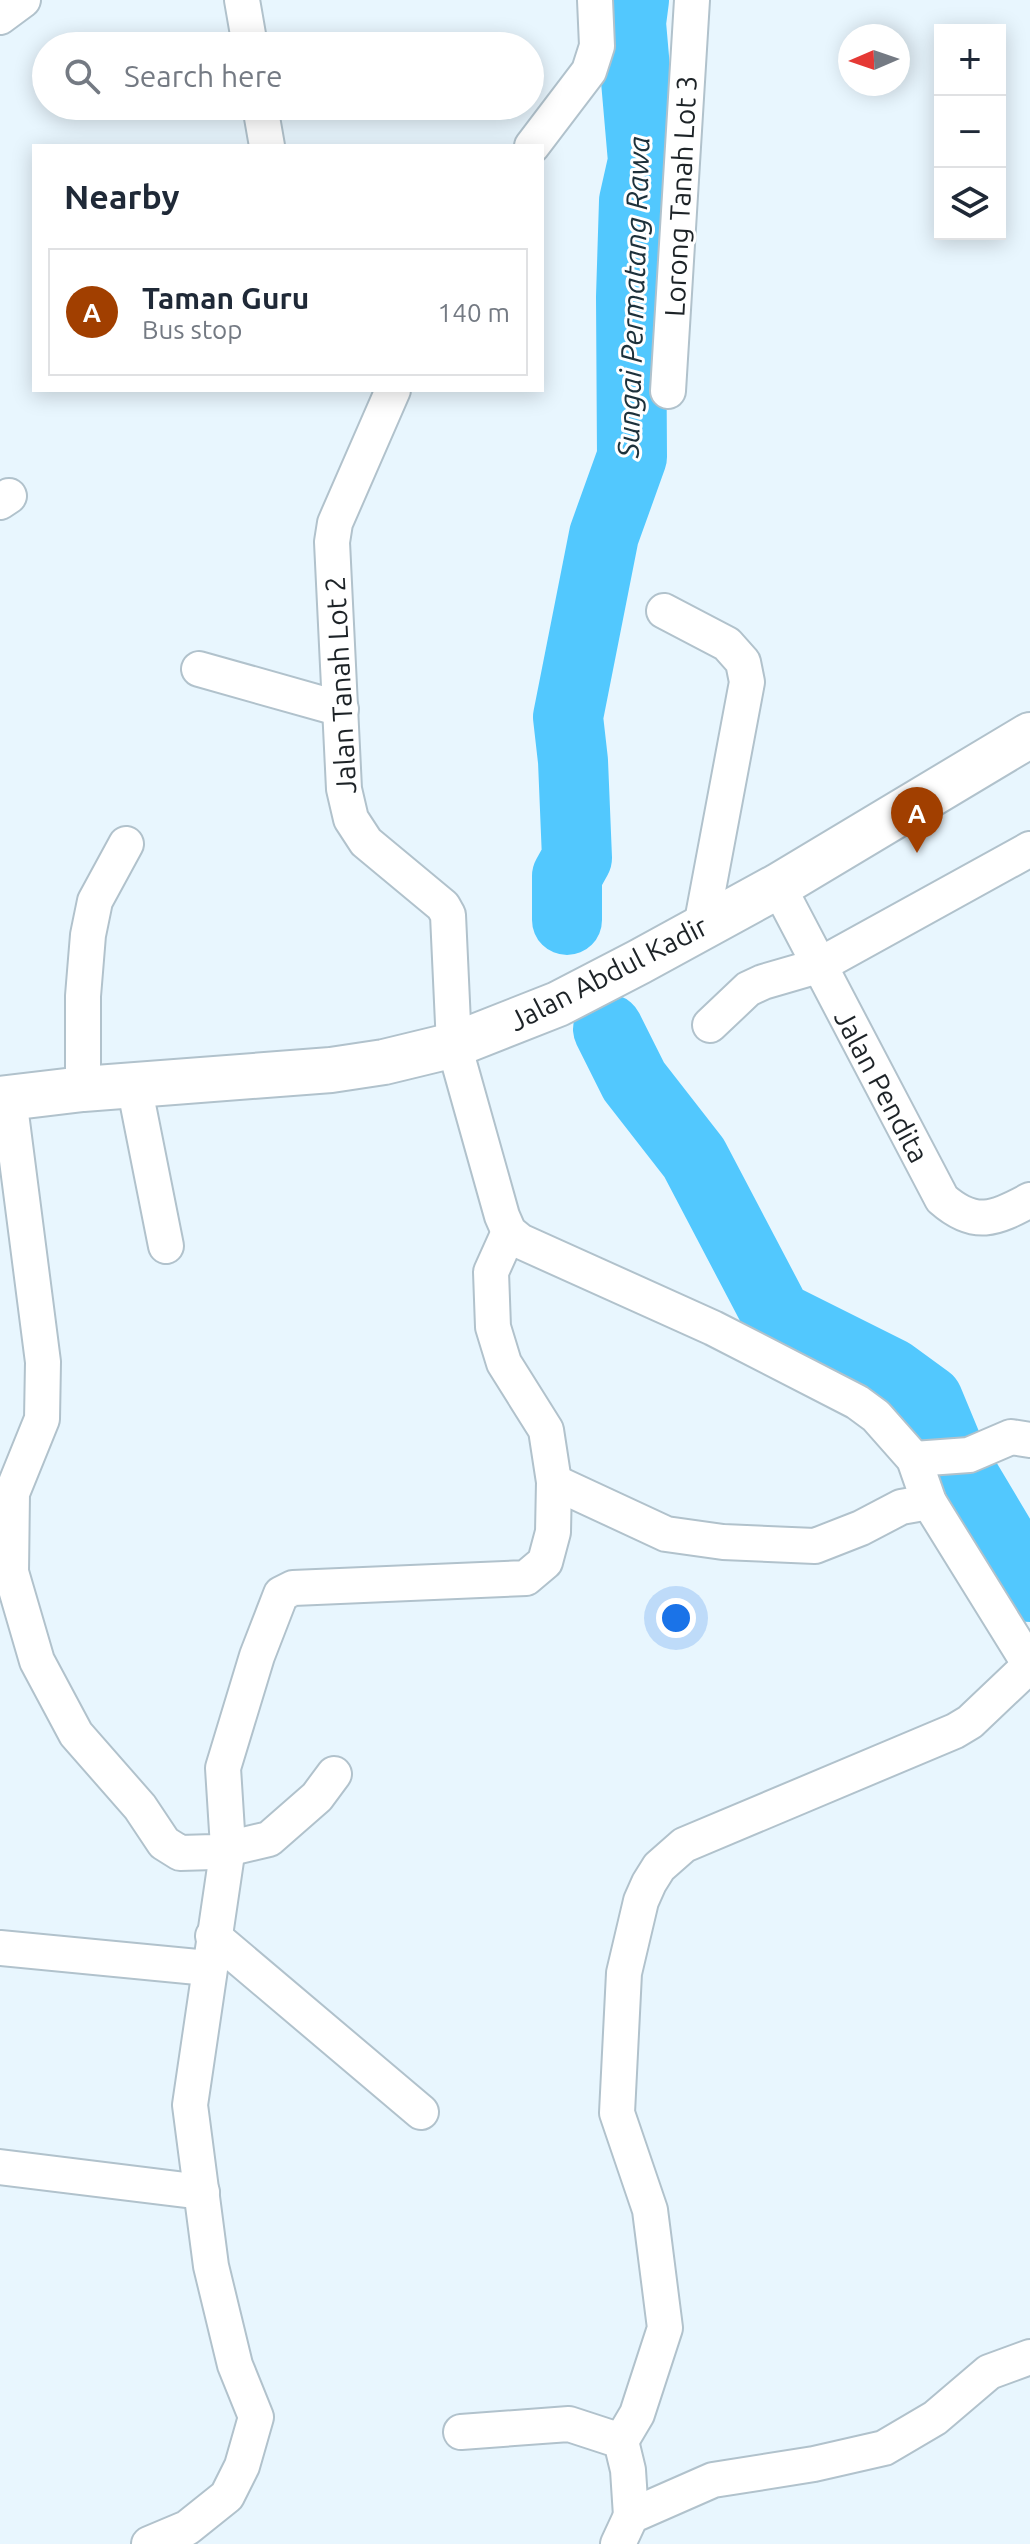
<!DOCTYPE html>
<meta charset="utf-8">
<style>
body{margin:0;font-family:Ubuntu,sans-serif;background:#f2f2f3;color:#1f2937}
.controls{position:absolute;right:24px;top:24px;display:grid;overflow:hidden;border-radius:0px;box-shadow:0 4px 20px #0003}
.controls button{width:72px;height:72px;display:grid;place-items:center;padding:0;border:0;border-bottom:2px solid #e0e1e3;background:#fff;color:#1f2937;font:40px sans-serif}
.compass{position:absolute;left:838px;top:24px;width:72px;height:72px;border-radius:50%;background:#fff;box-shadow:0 4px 20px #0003;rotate:268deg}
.you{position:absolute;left:676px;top:1618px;width:28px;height:28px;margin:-20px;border:6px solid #fff;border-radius:50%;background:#1a73e8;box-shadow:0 0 0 12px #1a73e833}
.badge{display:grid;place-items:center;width:52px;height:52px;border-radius:50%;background:#a13f00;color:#fff;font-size:26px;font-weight:700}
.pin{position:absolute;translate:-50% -66px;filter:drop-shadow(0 2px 4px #0008)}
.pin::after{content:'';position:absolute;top:42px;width:28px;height:24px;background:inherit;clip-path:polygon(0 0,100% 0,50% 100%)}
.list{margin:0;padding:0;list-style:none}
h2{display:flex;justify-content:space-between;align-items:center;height:104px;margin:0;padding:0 32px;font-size:34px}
h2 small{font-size:26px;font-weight:400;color:#747a83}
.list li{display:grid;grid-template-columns:52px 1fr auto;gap:24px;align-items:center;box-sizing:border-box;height:128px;margin:0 16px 16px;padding:0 16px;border:2px solid #e0e1e3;border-radius:0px}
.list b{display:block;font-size:30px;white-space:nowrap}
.list p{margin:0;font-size:26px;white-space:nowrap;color:#747a83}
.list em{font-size:26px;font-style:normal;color:#747a83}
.icon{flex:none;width:44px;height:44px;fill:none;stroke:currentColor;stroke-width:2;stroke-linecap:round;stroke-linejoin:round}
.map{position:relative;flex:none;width:1030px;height:2544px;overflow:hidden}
.search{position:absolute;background:#fff;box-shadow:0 4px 20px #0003;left:32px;top:32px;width:512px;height:88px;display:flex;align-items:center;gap:20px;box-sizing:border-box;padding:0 28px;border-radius:44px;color:#747a83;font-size:30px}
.panel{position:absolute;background:#fff;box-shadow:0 4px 20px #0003;left:32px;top:144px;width:512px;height:248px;border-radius:0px}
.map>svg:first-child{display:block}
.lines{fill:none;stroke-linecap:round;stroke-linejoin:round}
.river{stroke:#52c8fe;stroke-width:70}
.minor-casing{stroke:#b1c2cc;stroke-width:38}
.secondary-casing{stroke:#b1c2cc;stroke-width:48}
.minor{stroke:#fff;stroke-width:34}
.secondary{stroke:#fff;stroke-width:44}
.labels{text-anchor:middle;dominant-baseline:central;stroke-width:6;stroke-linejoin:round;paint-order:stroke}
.street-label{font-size:28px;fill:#1d2327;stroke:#fff}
.water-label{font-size:30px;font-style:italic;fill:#1d313b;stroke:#fff}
</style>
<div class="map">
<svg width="1030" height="2544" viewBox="0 0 1030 2544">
<rect width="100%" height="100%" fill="#e8f6fe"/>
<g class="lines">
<g class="river">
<polyline points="567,920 567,876 577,858 573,761 568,717 604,535 632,457 631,297 634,201 643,161 631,23 634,0"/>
<polyline points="608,1029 634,1081 694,1158 777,1316 891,1373 928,1400 950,1453 1030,1587"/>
</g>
<g class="minor-casing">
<g id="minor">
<polyline points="242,0 250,46"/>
<polyline points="0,17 23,0"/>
<polyline points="260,106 267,146"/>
<polyline points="532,146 589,71 597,46 595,0"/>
<polyline points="393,390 335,523 332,542 344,789 351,819 366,842 443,906 448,915 454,1045 502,1216 509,1232 520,1241 713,1328 857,1402 876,1416 914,1459 929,1502 1030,1665"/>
<polyline points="668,391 692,0"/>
<polyline points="0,502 9,496"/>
<polyline points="664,611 727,644 743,662 747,682 701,927"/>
<polyline points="199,669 341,709"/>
<path d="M778,886L942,1199C975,1228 995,1219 1030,1200"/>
<polyline points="710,1025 748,989 763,982 818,966 1030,849"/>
<polyline points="134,1085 166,1246"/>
<polyline points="83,1089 83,996 88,935 95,901 126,844"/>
<polyline points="9,1098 43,1362 42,1419 12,1493 11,1572 37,1661 76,1734 140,1807 164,1843 180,1853 214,1852 269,1839 317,1797 334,1774"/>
<polyline points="914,1459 969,1455 1011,1437 1030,1440"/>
<polyline points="554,1482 666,1534 723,1542 815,1546 861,1528 901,1507 929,1502"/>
<polyline points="213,1936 421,2112"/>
<polyline points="0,1948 208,1968"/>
<polyline points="0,2167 202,2192"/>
<polyline points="461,2432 569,2424 621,2441 628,2470 631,2516"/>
<polyline points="621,2441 637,2414 665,2328 650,2210 617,2113 624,1973 641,1901 649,1883 659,1867 684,1845 955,1731 970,1722 1030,1665"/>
<polyline points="149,2544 187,2528 227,2496 242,2466 256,2417 235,2365 211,2266 190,2105 228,1847 223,1768 257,1656 281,1594 293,1588 526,1578 545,1562 553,1532 554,1482 546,1430 504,1363 493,1327 491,1272 509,1232"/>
<polyline points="618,2544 631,2516 713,2480 814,2464 884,2448 935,2418 989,2372 1030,2357"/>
</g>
</g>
<g class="secondary-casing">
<polyline id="secondary" points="0,1099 83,1089 331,1070 384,1062 454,1045 558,1004 639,962 778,886 1030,735"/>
</g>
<use href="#minor" class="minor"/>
<use href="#secondary" class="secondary"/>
</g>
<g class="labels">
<g class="street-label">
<text transform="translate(680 196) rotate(-87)">Lorong Tanah Lot 3</text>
<text transform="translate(340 685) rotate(-93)">Jalan Tanah Lot 2</text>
<text transform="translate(608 973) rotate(-27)">Jalan Abdul Kadir</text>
<text transform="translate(882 1086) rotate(62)">Jalan Pendita</text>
</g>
<g class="water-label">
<text transform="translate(633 297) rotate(-88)">Sungai Permatang Rawa</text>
</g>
</g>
</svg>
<div class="controls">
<button>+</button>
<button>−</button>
<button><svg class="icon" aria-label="layers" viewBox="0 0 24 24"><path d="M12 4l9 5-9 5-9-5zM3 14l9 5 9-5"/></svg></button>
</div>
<svg class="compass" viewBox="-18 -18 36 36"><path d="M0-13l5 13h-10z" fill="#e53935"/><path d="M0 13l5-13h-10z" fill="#747a83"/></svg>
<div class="you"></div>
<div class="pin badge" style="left:917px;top:853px">A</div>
<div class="search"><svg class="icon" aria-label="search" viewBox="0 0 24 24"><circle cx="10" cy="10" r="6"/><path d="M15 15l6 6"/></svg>Search here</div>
<section class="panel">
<h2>Nearby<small></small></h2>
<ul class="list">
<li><span class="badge">A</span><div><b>Taman Guru</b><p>Bus stop</p></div><em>140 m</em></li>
</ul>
</section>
</div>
